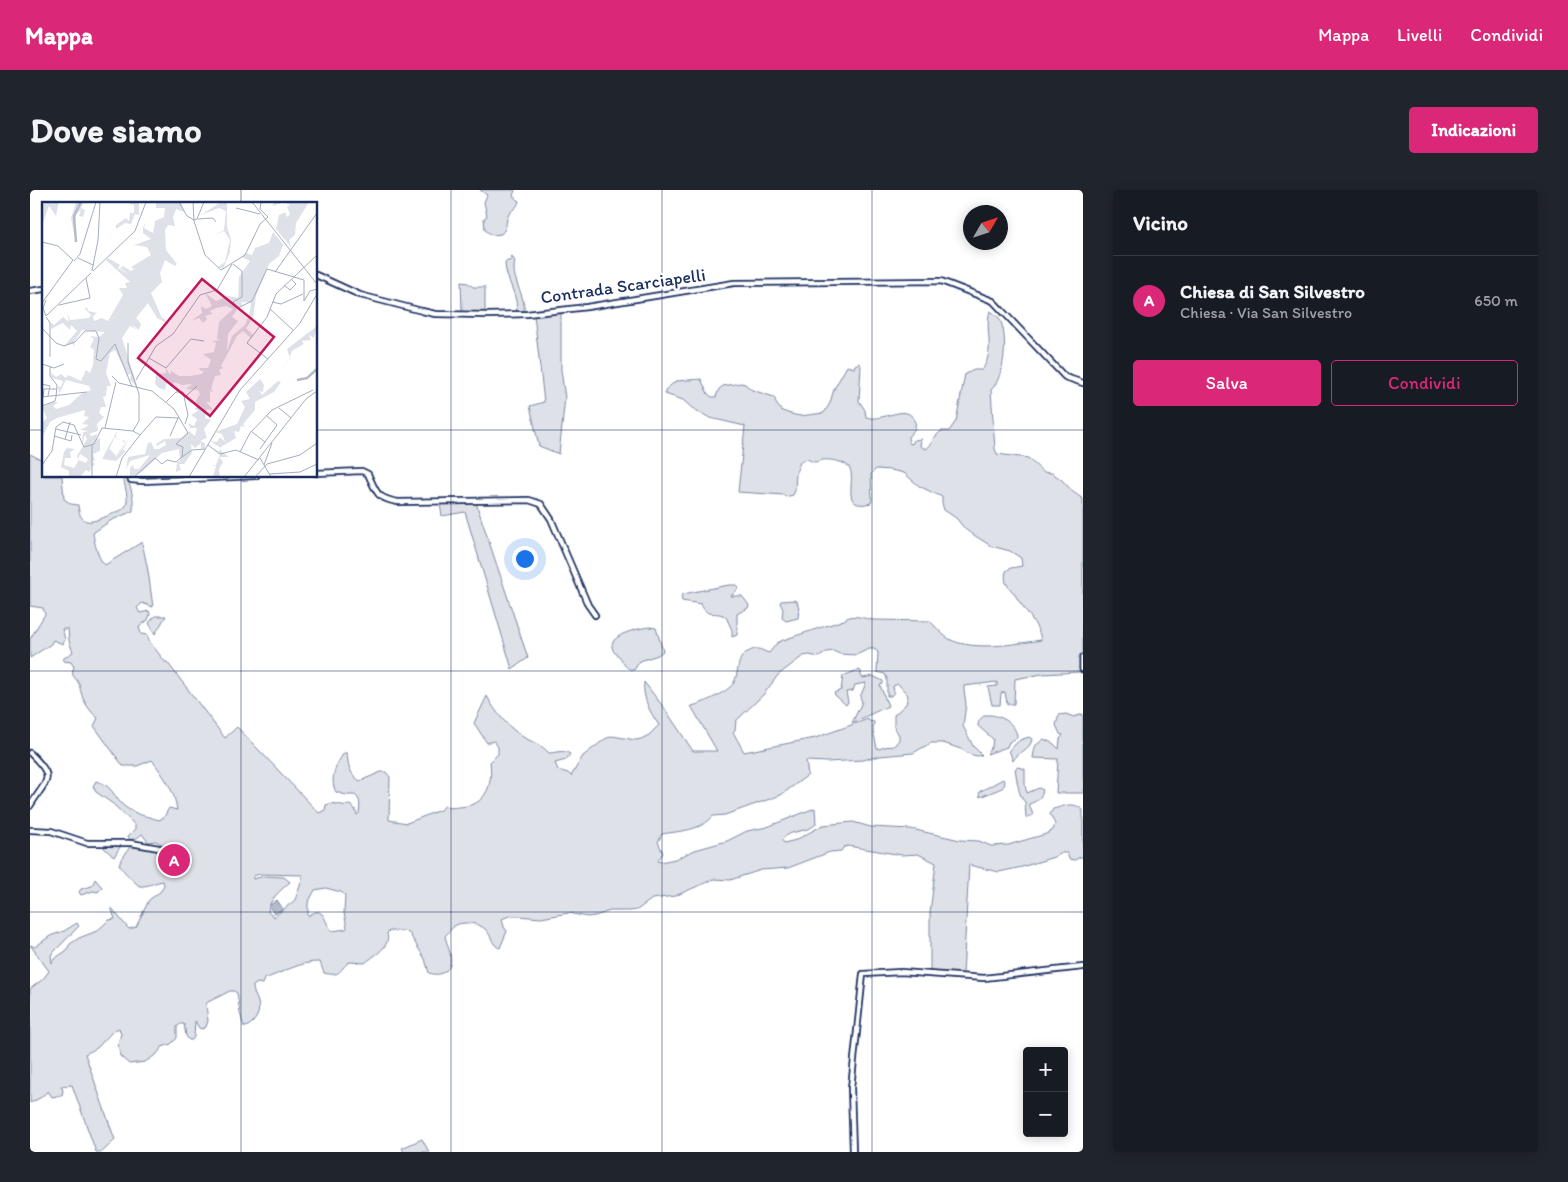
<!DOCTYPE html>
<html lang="it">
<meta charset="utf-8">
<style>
body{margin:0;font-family:Itim,sans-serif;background:#20242c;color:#f1f3f6}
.controls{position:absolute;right:15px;bottom:15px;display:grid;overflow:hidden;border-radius:5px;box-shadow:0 2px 12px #0003}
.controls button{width:45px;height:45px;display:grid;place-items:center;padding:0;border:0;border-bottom:1px solid #363941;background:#171b24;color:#f1f3f6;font:25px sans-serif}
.compass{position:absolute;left:933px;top:15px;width:45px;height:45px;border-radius:50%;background:#171b24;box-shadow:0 2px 12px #0003;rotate:51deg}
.you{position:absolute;left:494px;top:368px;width:18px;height:18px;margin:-12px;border:4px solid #fff;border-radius:50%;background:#1a73e8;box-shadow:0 0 0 8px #1a73e833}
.badge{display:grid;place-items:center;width:32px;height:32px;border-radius:50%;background:#db2777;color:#fff;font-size:16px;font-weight:700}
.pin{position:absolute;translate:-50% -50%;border:2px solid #fff;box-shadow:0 1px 5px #0006}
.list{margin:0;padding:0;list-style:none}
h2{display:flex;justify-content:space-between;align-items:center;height:65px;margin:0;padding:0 20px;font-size:21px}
h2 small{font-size:16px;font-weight:400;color:#9ea1a6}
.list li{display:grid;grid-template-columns:32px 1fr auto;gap:15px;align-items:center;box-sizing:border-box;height:90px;padding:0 20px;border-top:1px solid #363941}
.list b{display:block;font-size:19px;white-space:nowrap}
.list p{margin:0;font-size:16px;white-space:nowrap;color:#9ea1a6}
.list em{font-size:16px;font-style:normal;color:#9ea1a6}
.actions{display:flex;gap:10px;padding:15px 20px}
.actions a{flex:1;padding:11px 0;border:1px solid #db2777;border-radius:5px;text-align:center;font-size:18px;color:#db2777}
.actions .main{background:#db2777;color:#fff}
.map{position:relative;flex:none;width:1053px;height:962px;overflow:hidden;border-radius:5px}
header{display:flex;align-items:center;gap:30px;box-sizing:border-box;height:70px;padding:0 25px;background:#db2777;color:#fff}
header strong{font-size:24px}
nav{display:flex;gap:28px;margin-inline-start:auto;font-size:18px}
.intro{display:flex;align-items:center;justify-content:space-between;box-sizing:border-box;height:120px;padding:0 30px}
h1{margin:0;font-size:35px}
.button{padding:12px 22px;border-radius:5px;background:#db2777;color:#fff;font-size:18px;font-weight:700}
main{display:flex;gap:30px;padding:0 30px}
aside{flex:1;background:#171b24;border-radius:5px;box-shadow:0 2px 12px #0003}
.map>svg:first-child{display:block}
.green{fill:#dee1e7;stroke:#7c88a2;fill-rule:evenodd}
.water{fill:#b5bbca;stroke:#77839f}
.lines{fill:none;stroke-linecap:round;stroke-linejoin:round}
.minor-casing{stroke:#1b2f5e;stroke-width:8}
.tertiary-casing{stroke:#1b2f5e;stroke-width:9}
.minor{stroke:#fff;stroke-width:4.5}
.tertiary{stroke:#fff;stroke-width:5.5}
.grid{fill:none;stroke:#1b2f5e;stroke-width:1;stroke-opacity:0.55}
.labels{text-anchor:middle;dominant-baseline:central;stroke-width:5;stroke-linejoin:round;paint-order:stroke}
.street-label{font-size:18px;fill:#1b2f5e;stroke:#fff}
.inset-river{fill:none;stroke:#b5bbca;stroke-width:2.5}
.inset-road{fill:none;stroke:#a4acbf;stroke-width:1}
.view{fill:#c2185b;fill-opacity:0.15;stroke:#c2185b;stroke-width:2.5}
.inset-edge{fill:none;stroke:#1b2f5e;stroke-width:2.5}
</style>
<header>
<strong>Mappa</strong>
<nav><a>Mappa</a><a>Livelli</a><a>Condividi</a></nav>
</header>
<div class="intro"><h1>Dove siamo</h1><a class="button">Indicazioni</a></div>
<main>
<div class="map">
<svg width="1053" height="962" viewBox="0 0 1053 962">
<rect width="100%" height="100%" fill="#fff"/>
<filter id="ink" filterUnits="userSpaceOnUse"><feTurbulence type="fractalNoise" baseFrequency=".02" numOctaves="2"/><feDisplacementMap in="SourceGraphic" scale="10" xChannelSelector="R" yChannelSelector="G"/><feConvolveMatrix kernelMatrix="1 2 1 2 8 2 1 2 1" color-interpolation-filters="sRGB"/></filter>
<g filter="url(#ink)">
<g class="green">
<path d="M450,0H485L483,6L489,11C487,19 482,19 479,24C474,33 479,36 471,44L462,45L455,40L454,28L457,26L454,12L457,5Z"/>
<path d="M481,66L485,71C480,90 496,104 494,122L487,123C486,119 487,114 486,111C483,97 475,86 475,72L482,70Z"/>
<polygon points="431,92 438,93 443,97 455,97 455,123 432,122"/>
<path d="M960,121C964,123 967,125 969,128C979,144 975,187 961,200L965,259L967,264L998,268L1013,282L1022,283L1032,290L1043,302L1053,309V463L1050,482L1012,484L985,489L984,514H977L975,502L971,503L970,515H962L958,497L967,496V492L934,496V500L936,514L933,536L943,556L952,565L947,566L939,564L931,559L913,553H901L883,563L850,566L833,570L797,572L776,571L778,585L751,605L695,625L683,626C671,641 649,641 632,644L628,652L633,663L628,671L631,672L645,669L665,660L697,651L717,641L737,637L785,618L786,634C776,644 761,638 752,650L754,653L766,650L793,635L823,632L841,637L881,639L930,650L949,651L961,656L978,655L1016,644L1023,640L1025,634L1020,624L1023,619C1035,616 1043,611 1053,620V667H1050L1045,670L1039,669L1037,663H1030L1024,667L992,677L969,682L939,675L933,785L900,783V723L906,673L888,664L872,665L818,656L814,657L811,661L800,662L758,678L731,680L700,690L684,689L645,706L622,709L607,720L600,721H580L565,726L557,727L539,723L511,728L488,726H479L472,729L474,737L477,741L470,758C462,756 462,746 456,740C450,733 434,731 426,735C422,737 418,743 415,746C417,756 427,775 415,781C410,785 406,785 399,783L395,769L379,743L373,741H359L357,743C361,758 344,765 335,773L319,772C308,781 311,787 294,783L290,772C271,771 252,783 234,789L232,794L227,793L223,796C223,803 226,806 228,812C231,823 225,833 216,837H214L210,823L207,803L204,801H200L178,812L176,814L178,831L176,837L172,839L169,838L165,831L164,847L162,850H159L156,846L154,834H150L147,837V848L141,854L132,857L127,864L115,872L99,874L90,866L88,853L91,844L89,838L83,841L67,858L55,864L85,950L72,962H66L42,895L31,896L33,900L32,905L22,907L18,901L10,908L0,913V799L13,789L19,781L0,755L5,757L20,746L34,741L47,733L49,736L21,765L22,773L24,769L36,761L40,754L49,748L67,741L79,730L85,729L81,717L97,737L99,739L106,737L119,710L131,701L134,695L133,691C125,692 118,697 109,696C101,688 95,684 89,674L101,655L145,663L136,679L140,680L142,676L144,679L149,678L152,667L155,663L137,654L133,655L126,651L118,652L112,644L107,648L100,650L98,646L105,639V635L83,614L66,602L63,596L66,591C83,595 83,607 95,617C106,625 117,626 129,630L134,627L139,618L147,620C145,601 133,585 122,570L107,576H93L64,536L68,528C60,522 53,511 51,502C50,501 50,495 49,494C45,486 40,487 44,477L41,472L33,471L34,468L43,462L39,451L38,439H32L35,449L33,454L23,450L21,454L0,468V449L15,424L13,418L0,416V264L14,271V286H32L34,309L41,314L48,315C50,339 64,331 80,325C85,322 94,321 96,315C99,308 95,298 94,291L92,288L95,287C102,296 104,310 103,321L80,331L63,343C64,352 68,369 75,375L112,352L118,381L123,417L112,413L107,418L110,423L119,421L120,424L118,430L109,437L111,444L117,445L120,452L135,472H137L195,548L207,537L289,623L295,620L296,615C305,611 311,617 320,615L325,619L327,625L329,623C330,615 331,610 325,605H316L306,602C299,589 306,574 314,563H317C318,574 319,584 330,591L351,582H356L360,587L359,630L377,633L410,620L416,615L419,618C427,617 437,617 444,614C460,606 462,588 460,572L468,564V557L464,551L457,553L444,533L457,506C465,522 478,537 493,547C502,552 512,555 519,563C527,563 533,559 540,564L536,570L525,573L528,580L538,583L541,586L553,566L575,549L582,546L606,550L611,549L619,545L629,535C620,523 612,507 614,492L635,519L663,561H687L661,516C670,515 697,502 703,494C710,483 705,466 720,461C722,460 725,458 728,459C731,459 735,462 739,463L747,453L753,450L814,430C823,422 835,430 846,430L900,431C906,437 913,446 921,450C944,461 986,454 1011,450C1009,435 993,418 985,405C979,396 973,395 976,381L981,378L992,376L991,368L980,361L961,356L936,340L926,328L914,320L912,313V307L889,296L874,283L861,280L846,279L841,284L842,309L841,313C807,322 829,286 818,276C812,271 799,269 792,270C789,271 786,272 784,272C781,271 779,270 777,269L770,272L766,283L765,301L763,305L755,307L754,305L708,302L715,236L680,228L662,218L653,210L635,204V200L646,191L671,189L678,204L682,207H686L689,199L693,196L711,193L715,194L722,200L744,207L747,215L752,221L761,224L770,226L794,223L800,213L804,199L817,176L824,178L825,175L829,173L831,176L829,211L835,220L836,227C852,233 877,212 884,230C888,238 883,241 878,247L879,253L882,254L884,250L891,249L890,256L896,259C900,256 902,254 903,249L911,241H919L926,231L935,184L943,180H952C966,160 954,140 960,121ZM839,459H844L848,462L847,482L855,484L857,489V506H861L864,502L863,496L868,494L878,505L876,514L864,525V537L869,545V550L864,556L853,557L850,559L847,558L843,540L844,532L839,531L838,529L785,548L714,562L703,542L705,540L706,531L734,504L748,485L773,466L779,465L789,467L797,462L803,461L810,464L826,465ZM230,684L272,685V690L265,710L244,727L238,722C239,709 251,700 260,692L254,687L235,686L223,689V686ZM296,698L311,702L315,705L314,723L317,737L316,739L302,741C293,731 295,714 278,726V713L285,700Z"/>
<polygon points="531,122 531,180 535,208 529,264 509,256 500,216 514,212 504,125"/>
<polygon points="446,313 498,468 482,479 435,322 412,326 410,314"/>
<path d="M699,395H707L708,399L701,406H712L719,415L718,418L707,424V445L702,447V440L696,427C684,419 678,430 671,414L652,411L651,407L653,404Z"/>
<polygon points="763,410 767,411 769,419 768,428 756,431 752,428 753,419 750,413 751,411"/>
<polygon points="125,426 136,426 125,444 119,433"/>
<path d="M620,437L626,438L633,461L628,465L610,471L604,480C595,479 594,474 590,467C588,465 586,464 584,462C573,445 610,438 620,437Z"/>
<polygon points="828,480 831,481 831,486 833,488 843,486 853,491 853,494 850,495 858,516 822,533 832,512 830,507 836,493 825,495 823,501 816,502 818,512 816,515 805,505 804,503 811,500 813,486"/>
<polygon points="1036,524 1044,527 1053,524 1053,603 1026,603 1028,569 1003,568 1005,556 1014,549 1024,554 1029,559 1030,549 1033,545 1030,544 1026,535 1029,525"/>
<path d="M956,525C969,524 987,533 987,548L979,552L977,557L957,564L962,556L963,549L948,536C948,531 951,527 956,525Z"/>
<path d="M999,547L1002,549C1000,561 988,561 983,571L979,560L990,550Z"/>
<path d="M988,577L995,579V596L997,603L1009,598L1013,600C1011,609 1007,611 999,614L1003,625L996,628L995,612C988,606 987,588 985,579Z"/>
<polygon points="973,589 975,594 972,598 950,607 949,602"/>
<polygon points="74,655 95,655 90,657 84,667 74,658"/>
<polygon points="65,689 72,697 68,702 63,701 51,705 49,702 51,699 62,696"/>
<polygon points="392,949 399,962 374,962 372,958"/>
</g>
<polygon class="water" points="247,710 253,719 244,724 239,716"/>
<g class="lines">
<g class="minor-casing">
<g id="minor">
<polyline points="286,85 330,105 392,121 405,124 457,125 497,124 557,117 704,93 911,91 963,111 1035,187 1053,193"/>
<polyline points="0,101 14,99"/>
<path d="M286,283L332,281L338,284C347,303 346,308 368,312L499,310L511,314L521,329L558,415L565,425"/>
<polyline points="99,286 101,290 113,291 226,286"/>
<path d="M0,563C27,589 17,588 0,616"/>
<polyline points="0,640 21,641 57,653 101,653 151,662"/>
<polyline points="823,962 821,898 833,784 871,782 954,788 1053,777"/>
</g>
</g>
<g class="tertiary-casing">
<polyline id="tertiary" points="1053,468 1053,479"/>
</g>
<use href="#minor" class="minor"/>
<use href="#tertiary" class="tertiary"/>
</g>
</g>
<path class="grid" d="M211,0V14M421,0V962M632,0V962M842,0V962M0,240H14M286,240H1053M211,286V962M0,481H1053M0,722H1053"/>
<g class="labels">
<g class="street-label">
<text transform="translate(593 96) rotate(-8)">Contrada Scarciapelli</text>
</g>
</g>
<g transform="translate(12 12)">
<rect width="275" height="275" fill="#fff"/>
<path d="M3,0H17L14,14L7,4L0,23V4ZM34,0H42L39,6L43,8L41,15L37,14L39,7L34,13L32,32L29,16ZM88,0H97V13L93,12L89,22L83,21L74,27V23L84,16L87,19L88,11H92V2L89,3ZM114,0H139L142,10L134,7L131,15L133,24L126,23L123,28L124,48L135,62L133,64L123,58L118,71L120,80L109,91L119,114L128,123L115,116L106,101L94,116L99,122L97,128L89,122L95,128L88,124L80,136L96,186L88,178L89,172L85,173L73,148L68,151L64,171L69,184H65L64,194L61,195L64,205H59L57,211L62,215L55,222L56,229L47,232L50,234L55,232L54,238L58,236V249L51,252L53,259H50L53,262L50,265L46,262L50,266L47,270L44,268L38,275H27V269L19,265L22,250L25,246L33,247L28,250L29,256H23L22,263L32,266L37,258L44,261L46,257L38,252L36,257L35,254L45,237L43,233L40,242L41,230L47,229L38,228L47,223L40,222L47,215L42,214L43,208L15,216L8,220L0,235V221L5,216L0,205L11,200H16L11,204L14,207L27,203L39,192L49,188L47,184L24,178L17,192L16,184L19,185L21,179L10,176L8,170L14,175L19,172L24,176L26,173L39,179L44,168L48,171L51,163L52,148L48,145L52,137L48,134L57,135L63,130L40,128L32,140L33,145L30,141L22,144L35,129L29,123L28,128L21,121L9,127V120L12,123L21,115L27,120L25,111L28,118L47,116L49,113L43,107L45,105L46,109L55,111L51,114L52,119L60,116L66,119L81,93L77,86H85L83,81L88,80L64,58L66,56L78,63L76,66L88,73L78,66L81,64L89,69L92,67L89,65L109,53L105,45L92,43L109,37L101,31V26L104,19L102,26L111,31L113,19L122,15L123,6H114ZM179,0H185V25L189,37L188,50L181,67L176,65L183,60L188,38L182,29L172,33L182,28L184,9L177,6L159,13ZM233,0H267L254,21L253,33L247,38L249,45L234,27L237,13L243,10L245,15L248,12L245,5L248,3L242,0L230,4ZM231,30L245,47L241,43L237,54L227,62L214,94L211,116L204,126L211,133L209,136L201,129L195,134L179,164L181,166L177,168L179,173L173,174L169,187L172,190L168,189V200H164L172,209L165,207L163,216L169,218L162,227L165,236L158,239L163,241V246L159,247V241L153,246L149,242L150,251L142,262H137L139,268L134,270L135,260L138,259L137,247L120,251L100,270L88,275V266L91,263L92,267H97L108,253L88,259L84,267L86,255L103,252L106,241L109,240L112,247H117L124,243L123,239L115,244L114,242L122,237L139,236L147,229L153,234L155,226H148L146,221L152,224L155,217L149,213L156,209L153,207L156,202H152L158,192L156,188L144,187L150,182L140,183L132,180L131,184L125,180L123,188L117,186L113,182L114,172L124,171V166L128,173L129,169L137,174H148L160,172L162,168L159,169L157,166H166L169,158L161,152L172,150L174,141L170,139L179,138L175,137L177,120L191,107L184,104L174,106L168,109L170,112L163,114L165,117L161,121L157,116L149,119L160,111L159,104L164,107L170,104L163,91L174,99L186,94L196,96L197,75L208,59L200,55L204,51L210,53L213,46L227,41ZM199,100L209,101L207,113L203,123L190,134L185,149L186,132L196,119L190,115L196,106L201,104ZM275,124L272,136L267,133L269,138L260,139L262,142L250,149L246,159L237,170L248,156L245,147ZM218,177L222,183L221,190L217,189L220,193L236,179L239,180L232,190L213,200V208L201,222L203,225L199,224L197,230L192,229L194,236L179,245V249L187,255H177L181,260L177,267L178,275H171L174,264L170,263H174L178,252L171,245L177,250L179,246L168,239L175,240L178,235L183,240L180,232L173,230L195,222L203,205L199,199L208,197L204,190ZM75,229L74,235L79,238L74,236L73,234L66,250L68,247L74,254L82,241L80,238L83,239L73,258L87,235L81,248L84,249L74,259L60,257Z" fill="#dee1e7" fill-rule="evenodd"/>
<path class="inset-river" d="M34,40L32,14L39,0M255,178L265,176L275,167"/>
<path class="inset-road" d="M137,0L145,14L152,18M151,0L152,19L163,53L179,68L203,53L218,22L226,15L218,7L219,0M210,0L275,82M194,6L218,12M156,17L171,16L174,20M152,18L155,17L162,0M0,40L16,44L31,58L0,101M36,56L51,63M32,59L38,52L54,0M191,62L200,69V95L191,100L196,106L210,99L225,67L262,78V99L268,89L275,87M50,69L56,38L58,0M51,69L93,29L104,0M233,70L275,11M242,83L248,88L254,82L249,77M230,100L239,102L261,92M17,103L48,96L44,76M228,107L251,128M4,114L1,106L4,98M4,114L49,71M4,115L8,121V155M0,126L14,141L22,144L33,140L43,129H54L57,136L54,157L59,159L73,142L90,185M86,141V160L97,192V219L91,229M107,156L124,166L149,137L162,139M226,157L205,141L225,115L234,92L275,53M0,162L12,166L22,162M70,174L77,181L110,189L132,207L146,231L134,242L141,245L140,255L150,248L163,247M94,178L114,144L131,132L158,93L175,88L190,62M0,182L8,184L6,194M0,195L45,190M1,195L2,187H15M143,195L155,184M124,200L134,190H141L146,213L143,222M0,204L13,199L14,195L15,183L8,174V164M237,206L249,216M63,226L74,180M14,227L39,233M91,229L98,233L114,215L137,216M209,229L223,240M12,234L29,239L30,233M128,234L136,216M23,237L28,220M50,243V275M166,243L178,252L194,248L217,258M218,247L235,223L224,213M198,250L208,231L230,208L271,188M218,256L229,275M0,263L10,249L14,225L21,220L32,223L42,245L52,242L60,226L91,229M222,263L230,241M227,272L258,270L275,262M74,275L80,256L98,233M92,275L113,256L120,262L125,258L134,260L140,255M147,275L198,188L258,121L275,92M202,275L264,197L275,189M213,275L225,262L258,253L275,241"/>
<path class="view" d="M160,77L232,135L168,214L96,156Z"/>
<rect width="275" height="275" class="inset-edge"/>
</g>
</svg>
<div class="controls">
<button>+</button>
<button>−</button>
</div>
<svg class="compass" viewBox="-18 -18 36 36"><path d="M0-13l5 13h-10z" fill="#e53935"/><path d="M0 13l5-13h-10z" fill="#9ea1a6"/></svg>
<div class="you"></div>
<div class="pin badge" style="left:144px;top:670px">A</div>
</div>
<aside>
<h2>Vicino<small></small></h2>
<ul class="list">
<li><span class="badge">A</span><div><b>Chiesa di San Silvestro</b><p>Chiesa · Via San Silvestro</p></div><em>650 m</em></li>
</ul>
<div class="actions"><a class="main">Salva</a><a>Condividi</a></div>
</aside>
</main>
